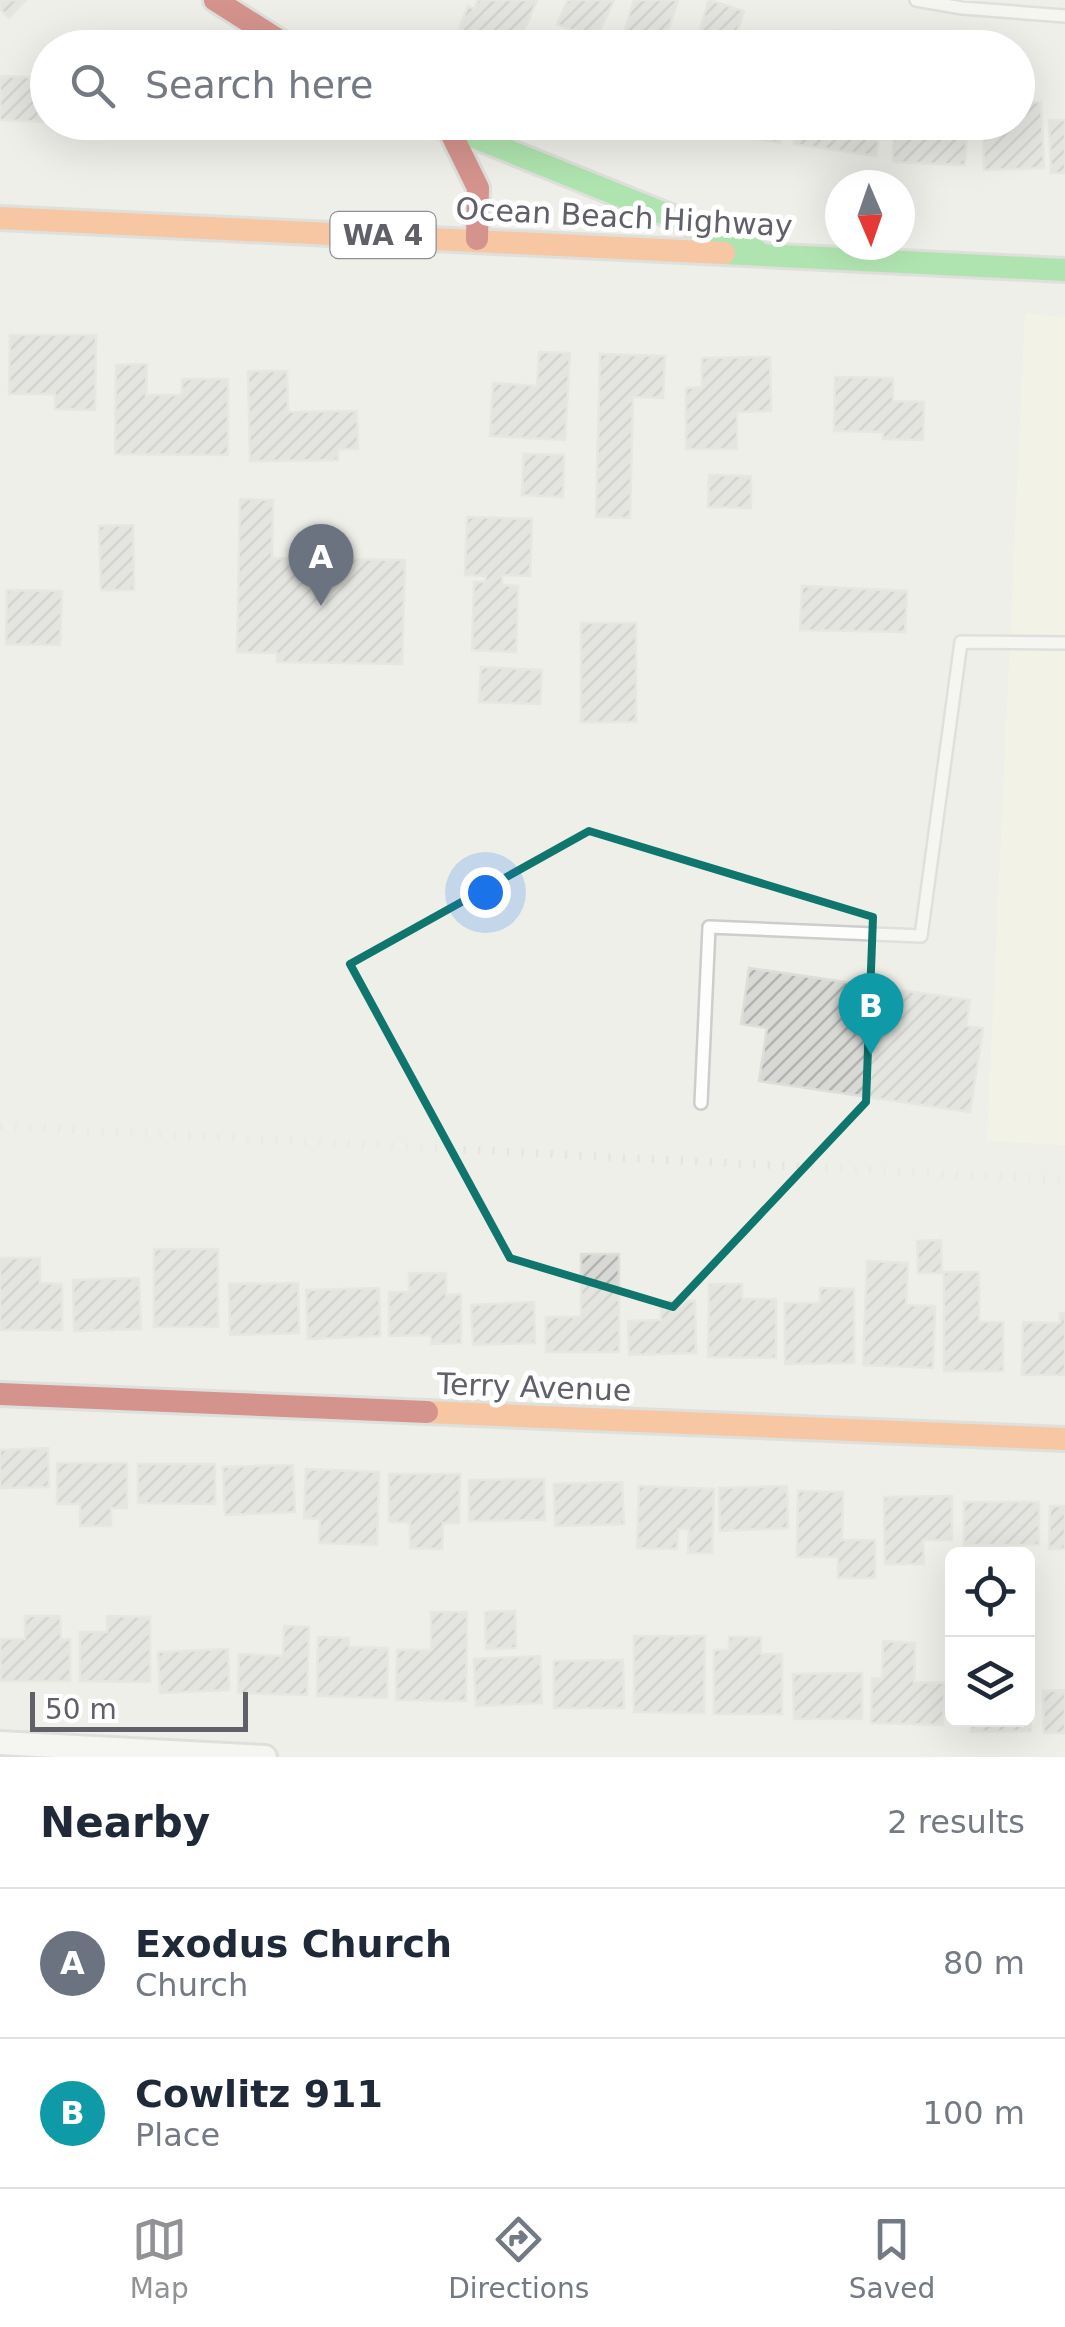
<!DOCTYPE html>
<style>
body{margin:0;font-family:"DejaVu Sans",sans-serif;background:#f6f6f7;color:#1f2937}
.controls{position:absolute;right:30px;bottom:30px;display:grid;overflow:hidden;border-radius:15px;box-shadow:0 10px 40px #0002}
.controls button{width:90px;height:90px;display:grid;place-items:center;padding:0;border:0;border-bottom:2px solid #e0e1e3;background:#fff;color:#1f2937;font:50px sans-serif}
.compass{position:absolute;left:825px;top:170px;width:90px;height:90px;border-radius:50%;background:#fff;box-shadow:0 10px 40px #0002;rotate:178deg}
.scale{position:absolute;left:30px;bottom:25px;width:218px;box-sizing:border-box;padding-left:10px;border:5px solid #5f6068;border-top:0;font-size:28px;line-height:35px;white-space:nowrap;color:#5f6068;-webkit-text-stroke:8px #fff;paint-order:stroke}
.you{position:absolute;left:485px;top:892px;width:35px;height:35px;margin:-25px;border:8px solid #fff;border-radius:50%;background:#1a73e8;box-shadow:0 0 0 15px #1a73e833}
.badge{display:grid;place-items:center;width:65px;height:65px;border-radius:50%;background:#919296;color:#fff;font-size:32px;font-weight:700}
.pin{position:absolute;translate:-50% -82px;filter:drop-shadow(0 2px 5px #0008)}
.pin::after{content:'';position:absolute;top:52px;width:35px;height:30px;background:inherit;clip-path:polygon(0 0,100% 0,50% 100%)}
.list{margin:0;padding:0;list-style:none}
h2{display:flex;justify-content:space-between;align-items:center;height:130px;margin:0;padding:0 40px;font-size:42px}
h2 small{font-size:32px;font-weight:400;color:#747a83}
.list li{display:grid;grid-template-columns:65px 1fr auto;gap:30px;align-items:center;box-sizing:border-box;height:150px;padding:0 40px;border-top:2px solid #e0e1e3}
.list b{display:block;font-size:38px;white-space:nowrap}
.list p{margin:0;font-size:32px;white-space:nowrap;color:#747a83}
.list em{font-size:32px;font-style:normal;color:#747a83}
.icon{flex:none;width:55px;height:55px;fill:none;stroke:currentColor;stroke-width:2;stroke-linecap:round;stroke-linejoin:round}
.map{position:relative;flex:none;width:1065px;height:1757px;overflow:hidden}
.search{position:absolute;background:#fff;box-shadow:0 10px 40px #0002;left:30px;right:30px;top:30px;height:110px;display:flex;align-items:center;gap:25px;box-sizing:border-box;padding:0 35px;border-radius:55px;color:#747a83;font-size:38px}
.sheet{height:430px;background:#fff}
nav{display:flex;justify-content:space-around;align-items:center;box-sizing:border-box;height:140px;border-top:2px solid #e0e1e3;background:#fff;font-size:28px;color:#747a83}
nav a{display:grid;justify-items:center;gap:5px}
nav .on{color:#919296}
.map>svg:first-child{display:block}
.commercial{fill:#f7f7e4}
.building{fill:url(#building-hatch);stroke:#deded9;stroke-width:2.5}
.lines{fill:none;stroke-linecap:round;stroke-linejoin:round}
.lane-casing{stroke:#cccdcc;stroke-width:16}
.street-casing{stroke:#cccdcc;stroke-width:28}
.fast-casing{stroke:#cccccb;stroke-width:28}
.slow-casing{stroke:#cccccb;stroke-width:28}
.jam-casing{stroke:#cccccb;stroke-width:28}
.lane{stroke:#fdfdfc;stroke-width:11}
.street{stroke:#fdfdfc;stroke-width:22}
.fast{stroke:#63d668;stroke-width:22}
.slow{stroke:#ff974d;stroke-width:22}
.jam{stroke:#b3261e;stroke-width:22}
.rail{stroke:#e5e5e4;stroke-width:8;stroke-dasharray:2.5 12;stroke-linecap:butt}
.marked{fill:none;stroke:#0f766e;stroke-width:8;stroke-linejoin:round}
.labels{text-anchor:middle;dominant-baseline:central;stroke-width:10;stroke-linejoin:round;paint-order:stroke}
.shield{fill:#fff;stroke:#8f9095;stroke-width:2.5}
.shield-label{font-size:28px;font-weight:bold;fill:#5f6068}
.street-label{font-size:30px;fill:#5f6068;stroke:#fff}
</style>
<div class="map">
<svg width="1065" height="1757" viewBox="0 0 1065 1757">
<defs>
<pattern id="building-hatch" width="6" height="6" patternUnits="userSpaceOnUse" patternTransform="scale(2.5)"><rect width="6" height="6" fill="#d8d8d5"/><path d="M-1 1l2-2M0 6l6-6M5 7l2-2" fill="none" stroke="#b2b3b1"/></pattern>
</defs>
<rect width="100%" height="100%" fill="#efefea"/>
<polygon class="commercial" points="1025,314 1065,317 1065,1145 987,1141"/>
<g class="building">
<polygon points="0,0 26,0 9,18 0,9"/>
<polygon points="478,0 537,0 517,48 476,48 455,39 468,6 474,9"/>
<polygon points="568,0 614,0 595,41 557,24"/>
<polygon points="634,0 678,0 668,31 682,35 678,48 619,48"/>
<polygon points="709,0 744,11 732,48 694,48"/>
<polygon points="834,30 887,39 885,48 831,48"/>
<polygon points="0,76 48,78 47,122 0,120"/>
<polygon points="1041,102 1044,168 984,170 983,122 1018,122 1018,103"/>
<polygon points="1049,120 1065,120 1065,173 1051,173"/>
<polygon points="702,122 783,122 780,143 701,129"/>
<polygon points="797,122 881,122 876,156 794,144"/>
<polygon points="894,122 967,122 965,165 893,162"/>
<polygon points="10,335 96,335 95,410 55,409 55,394 9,394"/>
<polygon points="539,352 570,353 565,440 490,436 493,383 537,386"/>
<polygon points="600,354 665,356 663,398 633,397 630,518 596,517"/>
<polygon points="770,357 771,411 737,412 737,449 686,449 686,388 702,387 702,358"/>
<polygon points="147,364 146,395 182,395 182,379 228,379 228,455 115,454 116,365"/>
<polygon points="248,371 287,371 288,412 357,411 358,449 338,449 338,460 250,461"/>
<polygon points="835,377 893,378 893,401 924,402 923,440 883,439 883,432 834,431"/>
<polygon points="524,454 564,455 563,497 522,495"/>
<polygon points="709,475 751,476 751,508 708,507"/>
<polygon points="240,499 273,500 272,558 405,560 402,664 277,662 277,653 237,652"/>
<polygon points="467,517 532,519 530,576 502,575 502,585 518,586 516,652 472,650 474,582 485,582 486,576 465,575"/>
<polygon points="133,525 134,590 101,590 99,526"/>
<polygon points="802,586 907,591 905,632 800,630"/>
<polygon points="7,590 62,591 60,645 6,644"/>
<rect x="581" y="623" width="55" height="99"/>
<polygon points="481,667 542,670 540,704 479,702"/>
<polygon points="749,968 970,1000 966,1026 983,1028 970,1112 759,1081 767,1028 741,1024"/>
<polygon points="941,1240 942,1273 918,1273 917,1241"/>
<rect x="154" y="1249" width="64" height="78"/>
<polygon points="581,1254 619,1254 619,1352 546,1352 546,1317 581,1317"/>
<polygon points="0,1258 40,1258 40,1283 62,1284 62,1330 0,1330"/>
<polygon points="867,1261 908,1263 906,1305 935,1306 933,1368 863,1365"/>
<polygon points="944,1272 979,1272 979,1322 1003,1322 1003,1371 944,1371"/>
<polygon points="409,1273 446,1273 446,1295 461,1294 461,1343 431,1344 431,1335 389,1336 389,1292 409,1292"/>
<polygon points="139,1278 141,1329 74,1331 73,1280"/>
<polygon points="298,1283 299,1333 230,1335 229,1284"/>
<polygon points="709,1284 742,1284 742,1299 776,1299 776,1358 708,1357"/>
<polygon points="379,1288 380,1336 308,1339 306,1290"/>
<polygon points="820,1288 854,1289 854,1363 785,1364 785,1303 820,1303"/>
<polygon points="695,1301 696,1353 629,1355 628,1321 661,1320 661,1302"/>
<polygon points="534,1302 535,1343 473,1345 471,1305"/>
<polygon points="1060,1313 1065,1313 1065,1375 1022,1375 1023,1322 1060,1323"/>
<polygon points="48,1448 49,1487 0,1488 0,1450"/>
<polygon points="57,1463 127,1463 127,1508 111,1508 111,1526 80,1526 80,1504 57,1504"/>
<polygon points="138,1464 215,1464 215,1504 138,1503"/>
<polygon points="293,1465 295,1512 225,1515 223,1467"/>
<polygon points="306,1469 379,1472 377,1545 319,1543 320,1519 304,1518"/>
<polygon points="389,1474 460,1474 459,1523 443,1523 442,1549 410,1548 410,1522 389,1522"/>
<polygon points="544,1479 545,1520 469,1521 469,1480"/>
<polygon points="622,1482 624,1524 555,1526 554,1484"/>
<polygon points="639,1486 714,1489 712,1553 688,1553 689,1529 678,1529 677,1549 637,1548"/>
<polygon points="787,1486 788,1528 720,1531 719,1488"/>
<polygon points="798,1491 843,1492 842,1540 875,1540 875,1578 838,1578 838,1557 797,1557"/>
<polygon points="952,1496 952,1540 923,1540 924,1564 885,1564 884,1497"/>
<rect x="964" y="1502" width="75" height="43"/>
<polygon points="1050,1506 1065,1506 1065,1549 1049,1549"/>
<polygon points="515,1611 516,1648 486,1649 485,1612"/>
<polygon points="431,1612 467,1612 466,1701 396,1700 397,1650 431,1650"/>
<polygon points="25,1616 60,1616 61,1640 70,1639 70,1681 1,1681 0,1639 25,1639"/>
<polygon points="107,1616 150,1617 150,1682 80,1681 80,1632 107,1632"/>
<polygon points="284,1626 309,1627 307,1695 238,1693 239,1654 283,1656"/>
<polygon points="634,1636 705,1636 704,1713 634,1712"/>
<polygon points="318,1637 349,1638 349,1647 388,1648 387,1698 317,1696"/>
<polygon points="729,1637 761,1637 761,1654 782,1654 782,1714 714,1714 714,1650 729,1650"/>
<polygon points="883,1641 915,1643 914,1682 945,1683 943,1725 871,1723 872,1678 882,1679"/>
<polygon points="228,1649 229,1690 160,1693 158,1652"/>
<polygon points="1028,1652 1030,1652 1031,1731 971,1732 971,1720 1028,1720"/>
<polygon points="540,1656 542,1703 476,1706 474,1659"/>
<polygon points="623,1660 624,1708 554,1708 554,1661"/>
<polygon points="862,1673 862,1719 794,1719 793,1674"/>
<polygon points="1065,1690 1065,1733 1044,1733 1043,1691"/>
</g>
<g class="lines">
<g class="lane-casing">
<g id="lane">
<polyline points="916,0 962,8 1065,16"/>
<polyline points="701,1103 709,927 921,936 961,642 1065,643"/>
</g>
</g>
<g class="street-casing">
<polyline id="street" points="0,1743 265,1757"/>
</g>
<g class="fast-casing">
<g id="fast">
<polyline points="437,122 757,251"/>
<polyline points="724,253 1065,270"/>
</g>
</g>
<g class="slow-casing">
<g id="slow">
<polyline points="0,218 724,253"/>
<polyline points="427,1412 1065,1439"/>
</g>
</g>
<g class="jam-casing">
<g id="jam">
<polyline points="215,0 291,48"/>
<polyline points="449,129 478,188 477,239"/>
<polyline points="0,1394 427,1412"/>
</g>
</g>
<use href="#lane" class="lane"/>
<use href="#street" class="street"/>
<use href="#fast" class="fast"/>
<use href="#slow" class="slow"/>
<use href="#jam" class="jam"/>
<polyline class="rail" points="0,1126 1065,1180"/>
</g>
<path d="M0 0H1065V1757H0ZM589,831L873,917L866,1102L673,1307L510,1258L350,964Z" fill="#efefea" fill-opacity=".55" fill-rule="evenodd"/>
<path class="marked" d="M589,831L873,917L866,1102L673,1307L510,1258L350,964Z"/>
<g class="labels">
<rect class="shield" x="330.5" y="212" width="105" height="46" rx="8"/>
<g class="shield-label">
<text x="383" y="235">WA 4</text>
</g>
<g class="street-label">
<text transform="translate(624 217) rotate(3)">Ocean Beach Highway</text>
<text transform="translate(534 1387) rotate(2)">Terry Avenue</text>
</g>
</g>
</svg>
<div class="controls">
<button><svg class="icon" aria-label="locate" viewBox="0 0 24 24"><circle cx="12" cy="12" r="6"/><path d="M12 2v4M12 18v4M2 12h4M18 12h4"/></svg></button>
<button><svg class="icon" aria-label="layers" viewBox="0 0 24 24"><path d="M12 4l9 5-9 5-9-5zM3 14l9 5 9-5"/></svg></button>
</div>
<svg class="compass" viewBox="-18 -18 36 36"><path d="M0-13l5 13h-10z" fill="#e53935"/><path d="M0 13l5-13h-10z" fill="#747a83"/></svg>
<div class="scale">50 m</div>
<div class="you"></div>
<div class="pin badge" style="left:321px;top:606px;background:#6b7280">A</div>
<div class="pin badge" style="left:871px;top:1055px;background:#0f9aa8">B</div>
<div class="search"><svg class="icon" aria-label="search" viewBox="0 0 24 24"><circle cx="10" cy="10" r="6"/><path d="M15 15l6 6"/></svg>Search here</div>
</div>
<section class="sheet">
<h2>Nearby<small>2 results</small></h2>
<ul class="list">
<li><span class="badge" style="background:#6b7280">A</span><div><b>Exodus Church</b><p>Church</p></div><em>80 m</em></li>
<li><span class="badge" style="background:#0f9aa8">B</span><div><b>Cowlitz 911</b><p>Place</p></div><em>100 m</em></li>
</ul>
</section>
<nav>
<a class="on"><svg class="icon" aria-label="map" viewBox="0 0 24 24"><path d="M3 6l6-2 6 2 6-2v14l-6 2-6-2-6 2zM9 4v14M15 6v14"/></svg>Map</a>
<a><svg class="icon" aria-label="directions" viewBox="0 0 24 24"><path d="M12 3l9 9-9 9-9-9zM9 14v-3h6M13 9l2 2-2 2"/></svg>Directions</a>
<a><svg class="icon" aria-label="saved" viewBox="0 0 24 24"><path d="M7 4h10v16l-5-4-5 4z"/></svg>Saved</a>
</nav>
